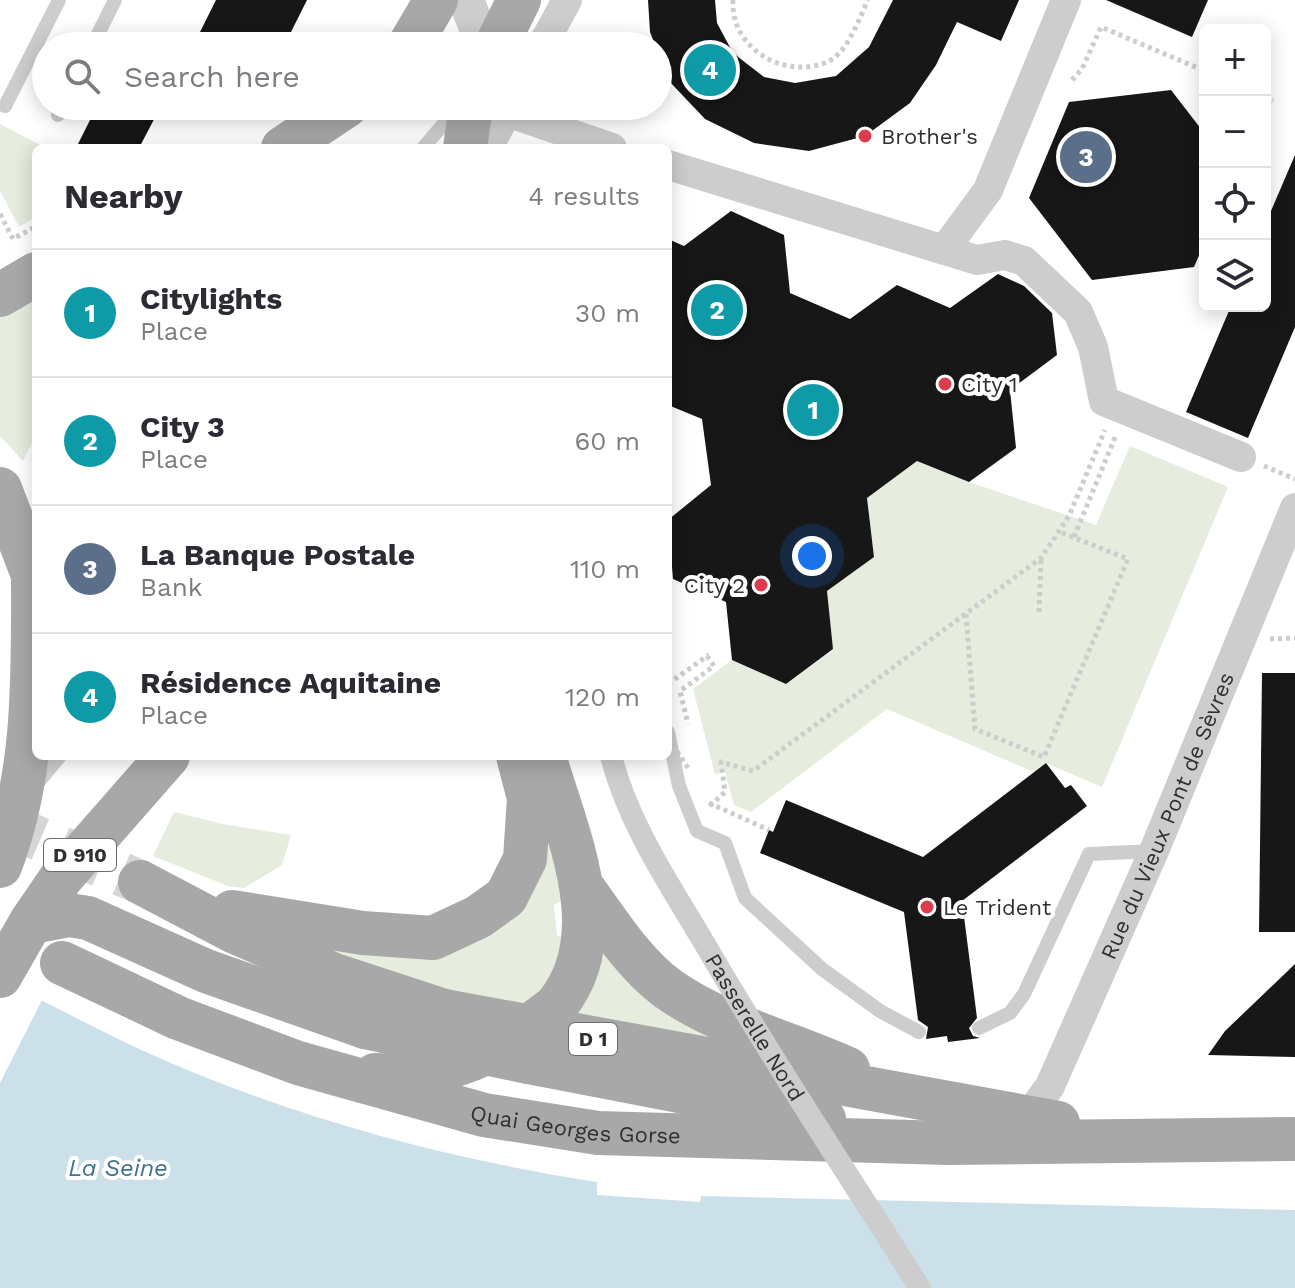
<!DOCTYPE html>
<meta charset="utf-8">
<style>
body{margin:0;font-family:"Work Sans",sans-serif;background:#f7f7f7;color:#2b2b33}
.controls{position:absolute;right:24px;top:24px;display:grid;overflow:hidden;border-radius:12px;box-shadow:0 4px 20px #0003}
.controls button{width:72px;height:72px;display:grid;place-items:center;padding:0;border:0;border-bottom:2px solid #e1e1e2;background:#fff;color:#2b2b33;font:40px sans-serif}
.you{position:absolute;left:812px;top:556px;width:28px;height:28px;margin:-20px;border:6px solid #fff;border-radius:50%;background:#1a73e8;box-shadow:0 0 0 12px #1a73e833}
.badge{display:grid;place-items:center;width:52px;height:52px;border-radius:50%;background:#dc3c4e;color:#fff;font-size:26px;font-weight:700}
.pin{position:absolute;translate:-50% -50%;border:4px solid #fff;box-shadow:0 2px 8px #0006}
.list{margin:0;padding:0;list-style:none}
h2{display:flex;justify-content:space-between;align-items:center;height:104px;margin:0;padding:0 32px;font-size:34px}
h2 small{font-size:26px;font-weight:400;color:#7c7c81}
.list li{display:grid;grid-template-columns:52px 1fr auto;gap:24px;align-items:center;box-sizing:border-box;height:128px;padding:0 32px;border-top:2px solid #e1e1e2}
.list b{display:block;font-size:30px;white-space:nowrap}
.list p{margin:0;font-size:26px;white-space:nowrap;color:#7c7c81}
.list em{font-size:26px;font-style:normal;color:#7c7c81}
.icon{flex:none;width:44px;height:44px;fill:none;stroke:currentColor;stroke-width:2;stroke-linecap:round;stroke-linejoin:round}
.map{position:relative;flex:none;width:1295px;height:1288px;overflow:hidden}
.search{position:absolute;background:#fff;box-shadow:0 4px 20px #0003;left:32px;top:32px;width:640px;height:88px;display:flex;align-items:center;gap:20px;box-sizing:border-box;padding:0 28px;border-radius:44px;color:#7c7c81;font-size:30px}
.panel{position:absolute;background:#fff;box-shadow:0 4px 20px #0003;left:32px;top:144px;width:640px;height:616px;border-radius:12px}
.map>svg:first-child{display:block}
.green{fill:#e6ecde}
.water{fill:#cce0ea}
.pier{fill:#fff}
.building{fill:#171717}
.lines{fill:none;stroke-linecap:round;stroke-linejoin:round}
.primary-tunnel{stroke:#d6d6d6;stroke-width:44;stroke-dasharray:44 22;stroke-linecap:butt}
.path{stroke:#cdcdcd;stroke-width:5;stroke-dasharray:4 4;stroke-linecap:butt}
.service{stroke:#cdcdcd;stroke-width:14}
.minor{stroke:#cdcdcd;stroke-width:30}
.tertiary{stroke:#cdcdcd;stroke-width:36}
.primary{stroke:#a8a8a8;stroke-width:44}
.path-bridge{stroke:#cdcdcd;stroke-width:5;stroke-dasharray:4 4;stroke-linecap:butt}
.pedestrian-bridge{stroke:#cdcdcd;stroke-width:22}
.primary-bridge{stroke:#a8a8a8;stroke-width:44}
.poi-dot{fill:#dc3c4e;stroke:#fff;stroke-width:3}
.labels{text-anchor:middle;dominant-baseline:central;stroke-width:8;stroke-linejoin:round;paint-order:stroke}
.shield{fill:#fff;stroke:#6e6e6e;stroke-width:2}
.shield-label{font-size:20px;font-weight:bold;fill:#303030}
.poi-label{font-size:22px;fill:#303030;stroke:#fff;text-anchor:start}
.street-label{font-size:22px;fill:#303030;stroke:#fff}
.water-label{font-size:24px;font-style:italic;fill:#42738e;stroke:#fff}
</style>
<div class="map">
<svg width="1295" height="1288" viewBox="0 0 1295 1288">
<rect width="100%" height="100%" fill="#fff"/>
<g class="green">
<polygon points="0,124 46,148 36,148 36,217 19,227 0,191"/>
<polygon points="36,291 36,435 23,461 0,436 0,312"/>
<polygon points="1130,446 1228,487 1102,787 1046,763 1034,772 887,709 751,812 734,805 725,772 715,774 693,689 732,660 786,684 833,650 827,591 874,557 867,498 917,461 969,482 1096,525"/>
<polygon points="538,806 566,898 554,905 557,936 570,938 541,1003 488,1004 273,932 451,945"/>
<polygon points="174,812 222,824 291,835 282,865 244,888 228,886 153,856"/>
<polygon points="600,929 752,1045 575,1015"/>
</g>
<path class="water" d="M0,980C55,1006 108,1036 164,1060C302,1120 449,1159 597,1182V1195L700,1202L701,1196L1295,1210V1288H0Z"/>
<polygon class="pier" points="0,980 42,1000 0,1083"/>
<g class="building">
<polygon points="216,0 307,0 284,46 193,46"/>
<polygon points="648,0 715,0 717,23 733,53 764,77 795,83 836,76 869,47 893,0 1019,0 1001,41 957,22 936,65 910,103 865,136 809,151 754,143 705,119 669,81 650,32"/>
<polygon points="1106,0 1208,0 1192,37"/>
<polygon points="1171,90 1205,134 1205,242 1194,267 1092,280 1029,198 1069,102"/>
<polygon points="97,106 161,106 139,148 76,148"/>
<polygon points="1295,155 1295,327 1248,438 1186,412 1231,306 1265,306 1265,225"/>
<polygon points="731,211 784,235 790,293 850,319 897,285 950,308 998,274 1024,286 1052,313 1057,355 1010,390 1016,448 969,482 917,461 867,498 874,557 827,591 833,649 786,684 732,660 726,602 673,579 668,520 711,485 702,419 668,405 668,239 684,246"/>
<polygon points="1262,673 1295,673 1295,932 1259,932"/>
<polygon points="1046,763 1065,788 1071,785 1087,806 962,901 977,1018 969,1028 973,1036 980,1038 948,1042 947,1036 926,1039 928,1027 918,1020 904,912 760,853 769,830 773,832 786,800 923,857"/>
<polygon points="1295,964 1295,1057 1208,1055 1225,1031"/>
</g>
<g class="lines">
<polyline class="primary-tunnel" points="0,822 140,882"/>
<g class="path">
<path d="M733,0C730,48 784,80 827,62C847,54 859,19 868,0"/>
<polyline points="1072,80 1082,69 1101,27 1205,71"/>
<polyline points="1265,97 1273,101"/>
<polyline points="0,214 13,239 33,228"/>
<polyline points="1264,466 1295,479"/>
<polyline points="1074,537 1116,435"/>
<polyline points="1039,612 1041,559"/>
<polyline points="966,614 975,729 1044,757 1128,559 1060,532"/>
<polyline points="1270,639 1295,638"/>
<polyline points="668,684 707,656 714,666 680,691 688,724"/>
<polyline points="709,803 769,830"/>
<polyline points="710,806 725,792 721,762 753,771 1041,558 1069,516 1105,430"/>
</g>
<g class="service">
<polyline points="92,46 115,0"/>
<polyline points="5,106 59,0"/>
<polyline points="58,115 62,106"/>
<polyline points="423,148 459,106"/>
<polyline points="668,732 679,786 697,831 725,843 745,898 822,969 880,1011 919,1032"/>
<polyline points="35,786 60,756"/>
<polyline points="979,1028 1010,1013 1024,994 1089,854 1154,851"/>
</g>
<g class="minor">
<polyline points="542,46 567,0"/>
<polyline points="507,112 612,148"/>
<polyline points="488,148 510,106"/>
<polyline points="668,165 977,260 1005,255 1024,261 1078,312 1093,347 1104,401 1241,457"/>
<polyline points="944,250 988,190 1066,0"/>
<path id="s1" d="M1027,1118L1050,1086L1154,851L1295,508"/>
</g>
<polyline class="tertiary" points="466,0 484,46"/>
<g class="primary">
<polyline points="409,46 436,0"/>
<polyline points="496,46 519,0"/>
<polyline points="283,148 346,106"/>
<polyline points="465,148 471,106"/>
<polyline points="0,295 36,274"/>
<polyline points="0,489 33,575"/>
<path d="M544,756C567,834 615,936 555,1007"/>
<path d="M0,866C36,773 33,673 33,575L36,567"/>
<polyline points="140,882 233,931 334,975 444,1011 1058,1123"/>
<path d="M583,888C608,922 633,963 667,988C720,1026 789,1042 848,1069"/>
<polyline points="232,912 363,933 433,938 478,917 506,897 525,859 529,798 518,756"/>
<polyline points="31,922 69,915 88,918 206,971 365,1027"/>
<path id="s2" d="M62,963L178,1018L298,1063L484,1115L598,1133L948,1143L1295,1139"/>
<polyline points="0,976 31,922 61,878 168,756"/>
<polyline points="528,1062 824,1119"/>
<path d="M375,1075C422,1078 464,1066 504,1044"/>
</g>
<polyline class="path-bridge" points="668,738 690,771"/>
<path class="pedestrian-bridge" id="s3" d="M611,756C628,823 668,882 703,941C772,1059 847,1173 920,1288"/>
<g class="primary-bridge">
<polyline points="365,1027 528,1062"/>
<polyline points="508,1042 555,1007"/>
</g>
</g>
<g class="poi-dot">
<circle cx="865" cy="136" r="8"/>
<circle cx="945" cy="384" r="8"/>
<circle cx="761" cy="585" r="8"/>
<circle cx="927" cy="907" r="8"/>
</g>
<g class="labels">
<g class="shield">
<rect x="44" y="839" width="72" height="32" rx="6"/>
<rect x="569" y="1023" width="48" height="32" rx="6"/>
</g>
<g class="shield-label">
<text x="80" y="855">D 910</text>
<text x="593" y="1039">D 1</text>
</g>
<g class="poi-label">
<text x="881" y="136">Brother's</text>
<text x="961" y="384">City 1</text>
<text x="745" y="585" text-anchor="end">City 2</text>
<text x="943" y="907">Le Trident</text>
</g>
<g class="street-label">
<text stroke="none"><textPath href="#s1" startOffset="334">Rue du Vieux Pont de Sèvres</textPath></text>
<text stroke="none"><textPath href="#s3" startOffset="308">Passerelle Nord</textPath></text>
<text stroke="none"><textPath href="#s2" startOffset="542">Quai Georges Gorse</textPath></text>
</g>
<g class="water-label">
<text x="118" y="1168">La Seine</text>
</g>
</g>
</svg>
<div class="controls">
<button>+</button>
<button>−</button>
<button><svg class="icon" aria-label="locate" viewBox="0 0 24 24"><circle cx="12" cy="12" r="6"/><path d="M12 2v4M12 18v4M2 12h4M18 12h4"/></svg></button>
<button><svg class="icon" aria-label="layers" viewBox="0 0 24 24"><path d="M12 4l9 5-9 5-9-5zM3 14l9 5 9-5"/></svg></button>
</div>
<div class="you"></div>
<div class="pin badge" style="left:813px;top:410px;background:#0f9aa8">1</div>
<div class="pin badge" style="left:717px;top:310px;background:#0f9aa8">2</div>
<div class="pin badge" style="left:1086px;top:157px;background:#5c6f8a">3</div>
<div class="pin badge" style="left:710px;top:70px;background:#0f9aa8">4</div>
<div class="search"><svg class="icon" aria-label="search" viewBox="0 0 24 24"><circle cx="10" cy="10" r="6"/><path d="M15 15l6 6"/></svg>Search here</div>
<section class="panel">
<h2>Nearby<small>4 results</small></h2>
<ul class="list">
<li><span class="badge" style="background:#0f9aa8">1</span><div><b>Citylights</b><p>Place</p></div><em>30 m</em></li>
<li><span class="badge" style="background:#0f9aa8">2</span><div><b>City 3</b><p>Place</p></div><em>60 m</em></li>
<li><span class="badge" style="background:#5c6f8a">3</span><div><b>La Banque Postale</b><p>Bank</p></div><em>110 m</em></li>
<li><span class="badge" style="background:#0f9aa8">4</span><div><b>Résidence Aquitaine</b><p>Place</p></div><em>120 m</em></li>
</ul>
</section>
</div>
